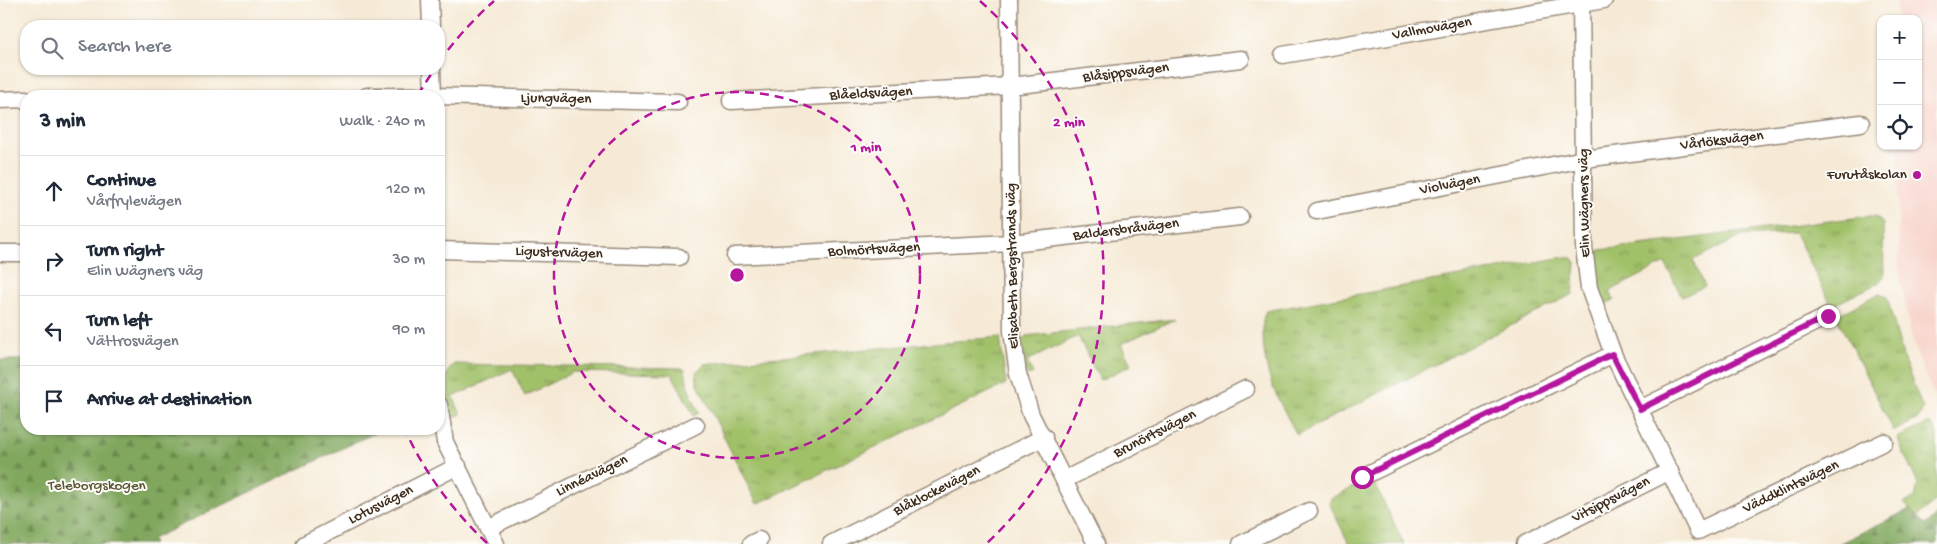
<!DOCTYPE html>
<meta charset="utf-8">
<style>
body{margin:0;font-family:"Gochi Hand",sans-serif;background:#f2f2f3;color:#1f2937}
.controls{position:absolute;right:15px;top:15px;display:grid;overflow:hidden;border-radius:10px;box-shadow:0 1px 4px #0004}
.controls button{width:45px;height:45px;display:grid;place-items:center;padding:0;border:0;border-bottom:1px solid #e0e1e3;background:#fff;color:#1f2937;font:25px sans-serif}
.stop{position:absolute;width:15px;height:15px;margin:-11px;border:4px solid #b5179e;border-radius:50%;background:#fff}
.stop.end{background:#b5179e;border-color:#fff;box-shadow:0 1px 5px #0008}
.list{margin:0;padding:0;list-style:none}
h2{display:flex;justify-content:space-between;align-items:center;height:65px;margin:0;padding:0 20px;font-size:21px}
h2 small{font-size:16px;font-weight:400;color:#747a83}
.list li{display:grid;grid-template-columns:32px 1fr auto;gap:15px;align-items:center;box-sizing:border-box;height:70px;padding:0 20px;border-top:1px solid #e0e1e3}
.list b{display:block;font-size:19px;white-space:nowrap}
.list p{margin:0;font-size:16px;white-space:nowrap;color:#747a83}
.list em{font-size:16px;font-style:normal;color:#747a83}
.icon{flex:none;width:28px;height:28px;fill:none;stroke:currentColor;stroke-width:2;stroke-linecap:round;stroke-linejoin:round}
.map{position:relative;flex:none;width:1937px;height:544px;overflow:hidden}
.search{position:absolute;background:#fff;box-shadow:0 1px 4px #0004;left:20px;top:20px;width:425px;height:55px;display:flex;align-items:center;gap:12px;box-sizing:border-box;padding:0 18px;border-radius:20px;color:#747a83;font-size:19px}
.panel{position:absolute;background:#fff;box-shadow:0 1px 4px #0004;left:20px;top:90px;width:425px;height:345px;border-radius:20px}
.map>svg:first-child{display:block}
.built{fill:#f7d1c8}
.forest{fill:url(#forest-firs);stroke:#5e683e}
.park{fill:url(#park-tufts);stroke:#6e7644}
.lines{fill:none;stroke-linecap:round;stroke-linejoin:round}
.minor-casing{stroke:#988a7a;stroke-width:19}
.minor{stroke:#fff;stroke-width:16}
.route{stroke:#b5179e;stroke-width:6}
.ring{fill:none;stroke:#b5179e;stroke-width:2.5;stroke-dasharray:9 6}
.poi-dot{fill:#b5179e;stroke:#fdfcf7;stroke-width:2}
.labels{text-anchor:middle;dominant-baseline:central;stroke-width:4;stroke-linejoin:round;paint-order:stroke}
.street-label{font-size:15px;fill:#3b2a1e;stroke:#fdfcf7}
.poi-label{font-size:15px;fill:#3b2a1e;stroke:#fdfcf7;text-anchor:end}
.park-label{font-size:15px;fill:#5a5734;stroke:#fdfcf7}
.centre{fill:#b5179e;stroke:#fdfcf7;stroke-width:2.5}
.ring-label{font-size:15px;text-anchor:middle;font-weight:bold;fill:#b5179e;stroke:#fdfcf7;stroke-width:4;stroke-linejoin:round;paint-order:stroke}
</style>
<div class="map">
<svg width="1937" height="544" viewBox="0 0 1937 544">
<defs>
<pattern id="forest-firs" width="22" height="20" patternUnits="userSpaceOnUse" patternTransform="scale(1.25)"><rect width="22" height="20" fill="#80a75d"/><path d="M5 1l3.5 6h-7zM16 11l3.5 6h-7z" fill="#6a884c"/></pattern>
<pattern id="park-tufts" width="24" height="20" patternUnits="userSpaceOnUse" patternTransform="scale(1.25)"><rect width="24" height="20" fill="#a1c169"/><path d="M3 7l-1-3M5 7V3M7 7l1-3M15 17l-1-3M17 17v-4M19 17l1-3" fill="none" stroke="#849d56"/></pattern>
</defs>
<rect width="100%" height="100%" fill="#fdfcf7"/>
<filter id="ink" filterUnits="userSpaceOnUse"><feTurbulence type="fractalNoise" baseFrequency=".02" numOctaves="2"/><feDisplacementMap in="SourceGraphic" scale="10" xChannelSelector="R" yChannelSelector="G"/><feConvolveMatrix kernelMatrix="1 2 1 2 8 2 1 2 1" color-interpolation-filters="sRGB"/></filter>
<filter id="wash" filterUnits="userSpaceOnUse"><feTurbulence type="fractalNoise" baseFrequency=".0096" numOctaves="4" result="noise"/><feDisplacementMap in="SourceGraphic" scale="20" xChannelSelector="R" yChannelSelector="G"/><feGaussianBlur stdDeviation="1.12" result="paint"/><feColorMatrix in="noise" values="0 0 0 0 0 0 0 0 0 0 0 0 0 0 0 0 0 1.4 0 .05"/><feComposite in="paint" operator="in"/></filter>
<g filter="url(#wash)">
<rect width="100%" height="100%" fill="#f6ead6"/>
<polygon class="built" points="1897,0 1937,0 1937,401 1922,368 1910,331 1899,268 1898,146 1918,146 1918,19 1897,19"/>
<g class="forest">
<polygon points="0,360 26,360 26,429 383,429 152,539 154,544 0,544"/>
<polygon points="1910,509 1925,525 1937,515 1937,544 1838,544"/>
</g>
<g class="park">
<polygon points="1869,216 1876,216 1883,224 1884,276 1878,283 1832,306 1795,233 1743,236 1693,260 1705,286 1682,297 1665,263 1610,291 1614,300 1607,303 1597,297 1592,256 1600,250"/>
<path d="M1564,257L1573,258L1576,263L1573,294L1297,435C1277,397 1264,378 1263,334C1263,326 1262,318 1266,311Z"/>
<polygon points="1880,293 1887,297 1904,360 1923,409 1918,419 1894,431 1836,316"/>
<polygon points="1175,319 1121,344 1131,365 1100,380 1078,336 1027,361 1033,374 1028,376 1025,371 1021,341 1026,336"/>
<polygon points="1000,337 1006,384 757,504 697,382 696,372 704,364"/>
<path d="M454,364L682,368L685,370L688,387L699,413L694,416L672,374L573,372L525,396L512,369L453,397L461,414L453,418L451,416C448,400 440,376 454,364Z"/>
<polygon points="1927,424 1930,424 1937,433 1937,500 1917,517 1904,503 1915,498 1918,484 1897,438"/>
<polygon points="1372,478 1404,544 1349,544 1329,503 1331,498"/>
</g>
</g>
<g filter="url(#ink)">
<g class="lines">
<g class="minor-casing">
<g id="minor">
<polyline points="430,0 431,26"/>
<polyline points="1009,0 1012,331 1018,374 1031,415 1096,544"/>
<polyline points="1581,0 1584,247 1589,288 1613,354 1698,531 1884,442"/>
<polyline points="1283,55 1604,0"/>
<polyline points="432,69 433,96"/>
<polyline points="367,96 433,96 678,102"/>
<polyline points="0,100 26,99"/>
<polyline points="731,101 1010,86 1241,59"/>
<polyline points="1317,211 1584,159 1861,123"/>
<polyline points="439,250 679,257"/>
<polyline points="0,253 26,253"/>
<polyline points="735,256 1012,243 1240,217"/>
<polyline points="439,405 445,442 496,544"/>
<polyline points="1640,409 1828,316"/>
<polyline points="1362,477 1613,354"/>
<polyline points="1064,480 1246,389"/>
<polyline points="488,528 696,425"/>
<polyline points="305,544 458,466"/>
<polyline points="751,544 759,540"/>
<polyline points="831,544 1044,437"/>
<polyline points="1241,544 1309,511"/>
<polyline points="1525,544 1670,471"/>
</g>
</g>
<use href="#minor" class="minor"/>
</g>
</g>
<g class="lines" filter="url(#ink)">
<polyline class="route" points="1362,477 1612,354 1640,409 1828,316"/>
</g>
<g class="ring">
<circle cx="737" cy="275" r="183"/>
<path d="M487 543A366 366 0 0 1 405 430M418 95A366 366 0 0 1 434 70M439 62A366 366 0 0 1 494 1M980 1A366 366 0 0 1 987 543"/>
</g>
<circle class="poi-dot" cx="1917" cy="175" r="5"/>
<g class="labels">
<g class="street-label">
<text transform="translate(1432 29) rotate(-10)">Vallmovägen</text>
<text transform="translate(1126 73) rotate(-7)">Blåsippsvägen</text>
<text transform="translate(871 94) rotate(-3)">Blåeldsvägen</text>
<text transform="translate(556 99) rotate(1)">Ljungvägen</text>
<text transform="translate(1722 141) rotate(-7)">Vårlöksvägen</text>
<text transform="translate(1450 185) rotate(-11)">Violvägen</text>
<text transform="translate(1585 203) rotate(-91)">Elin Wägners väg</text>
<text transform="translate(1126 230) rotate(-7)">Baldersbråvägen</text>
<text transform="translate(874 250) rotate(-3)">Bolmörtsvägen</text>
<text transform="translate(559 253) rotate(2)">Ligustervägen</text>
<text transform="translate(1013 266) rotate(-91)">Elisabeth Bergstrands väg</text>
<text transform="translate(1155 434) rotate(-27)">Brunörtsvägen</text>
<text transform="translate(592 476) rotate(-26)">Linnéavägen</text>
<text transform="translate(1791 487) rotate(-26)">Väddklintsvägen</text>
<text transform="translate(937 491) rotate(-27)">Blåklockevägen</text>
<text transform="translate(1611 500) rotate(-27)">Vitsippsvägen</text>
<text transform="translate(381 505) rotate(-27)">Lotusvägen</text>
</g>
<g class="poi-label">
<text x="1907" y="175">Furutåskolan</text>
</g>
<g class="park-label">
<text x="97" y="486">Teleborgskogen</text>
</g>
</g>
<circle cx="737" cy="275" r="8" class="centre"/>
<g class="ring-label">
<text x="1069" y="126">2 min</text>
<text x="866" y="151">1 min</text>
</g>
</svg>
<div class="controls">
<button>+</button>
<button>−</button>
<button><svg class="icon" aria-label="locate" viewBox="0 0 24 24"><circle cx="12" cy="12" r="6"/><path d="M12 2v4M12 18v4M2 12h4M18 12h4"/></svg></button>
</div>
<div class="stop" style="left:1362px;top:477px"></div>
<div class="stop end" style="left:1828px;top:316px"></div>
<div class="search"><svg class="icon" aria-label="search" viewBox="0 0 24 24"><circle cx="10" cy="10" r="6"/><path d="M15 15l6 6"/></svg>Search here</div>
<section class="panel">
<h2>3 min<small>Walk · 240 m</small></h2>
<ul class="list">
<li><svg class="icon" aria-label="ahead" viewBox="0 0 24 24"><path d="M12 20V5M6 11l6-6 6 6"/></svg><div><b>Continue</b><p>Vårfrylevägen</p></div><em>120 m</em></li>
<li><svg class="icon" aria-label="right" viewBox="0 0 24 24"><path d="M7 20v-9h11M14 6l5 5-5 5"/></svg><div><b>Turn right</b><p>Elin Wägners väg</p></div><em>30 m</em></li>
<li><svg class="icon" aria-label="left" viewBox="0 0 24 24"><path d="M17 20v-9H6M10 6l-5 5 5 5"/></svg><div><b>Turn left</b><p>Vättrosvägen</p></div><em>90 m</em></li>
<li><svg class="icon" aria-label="arrive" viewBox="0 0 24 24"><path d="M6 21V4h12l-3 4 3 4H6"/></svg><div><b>Arrive at destination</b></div></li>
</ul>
</section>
</div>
